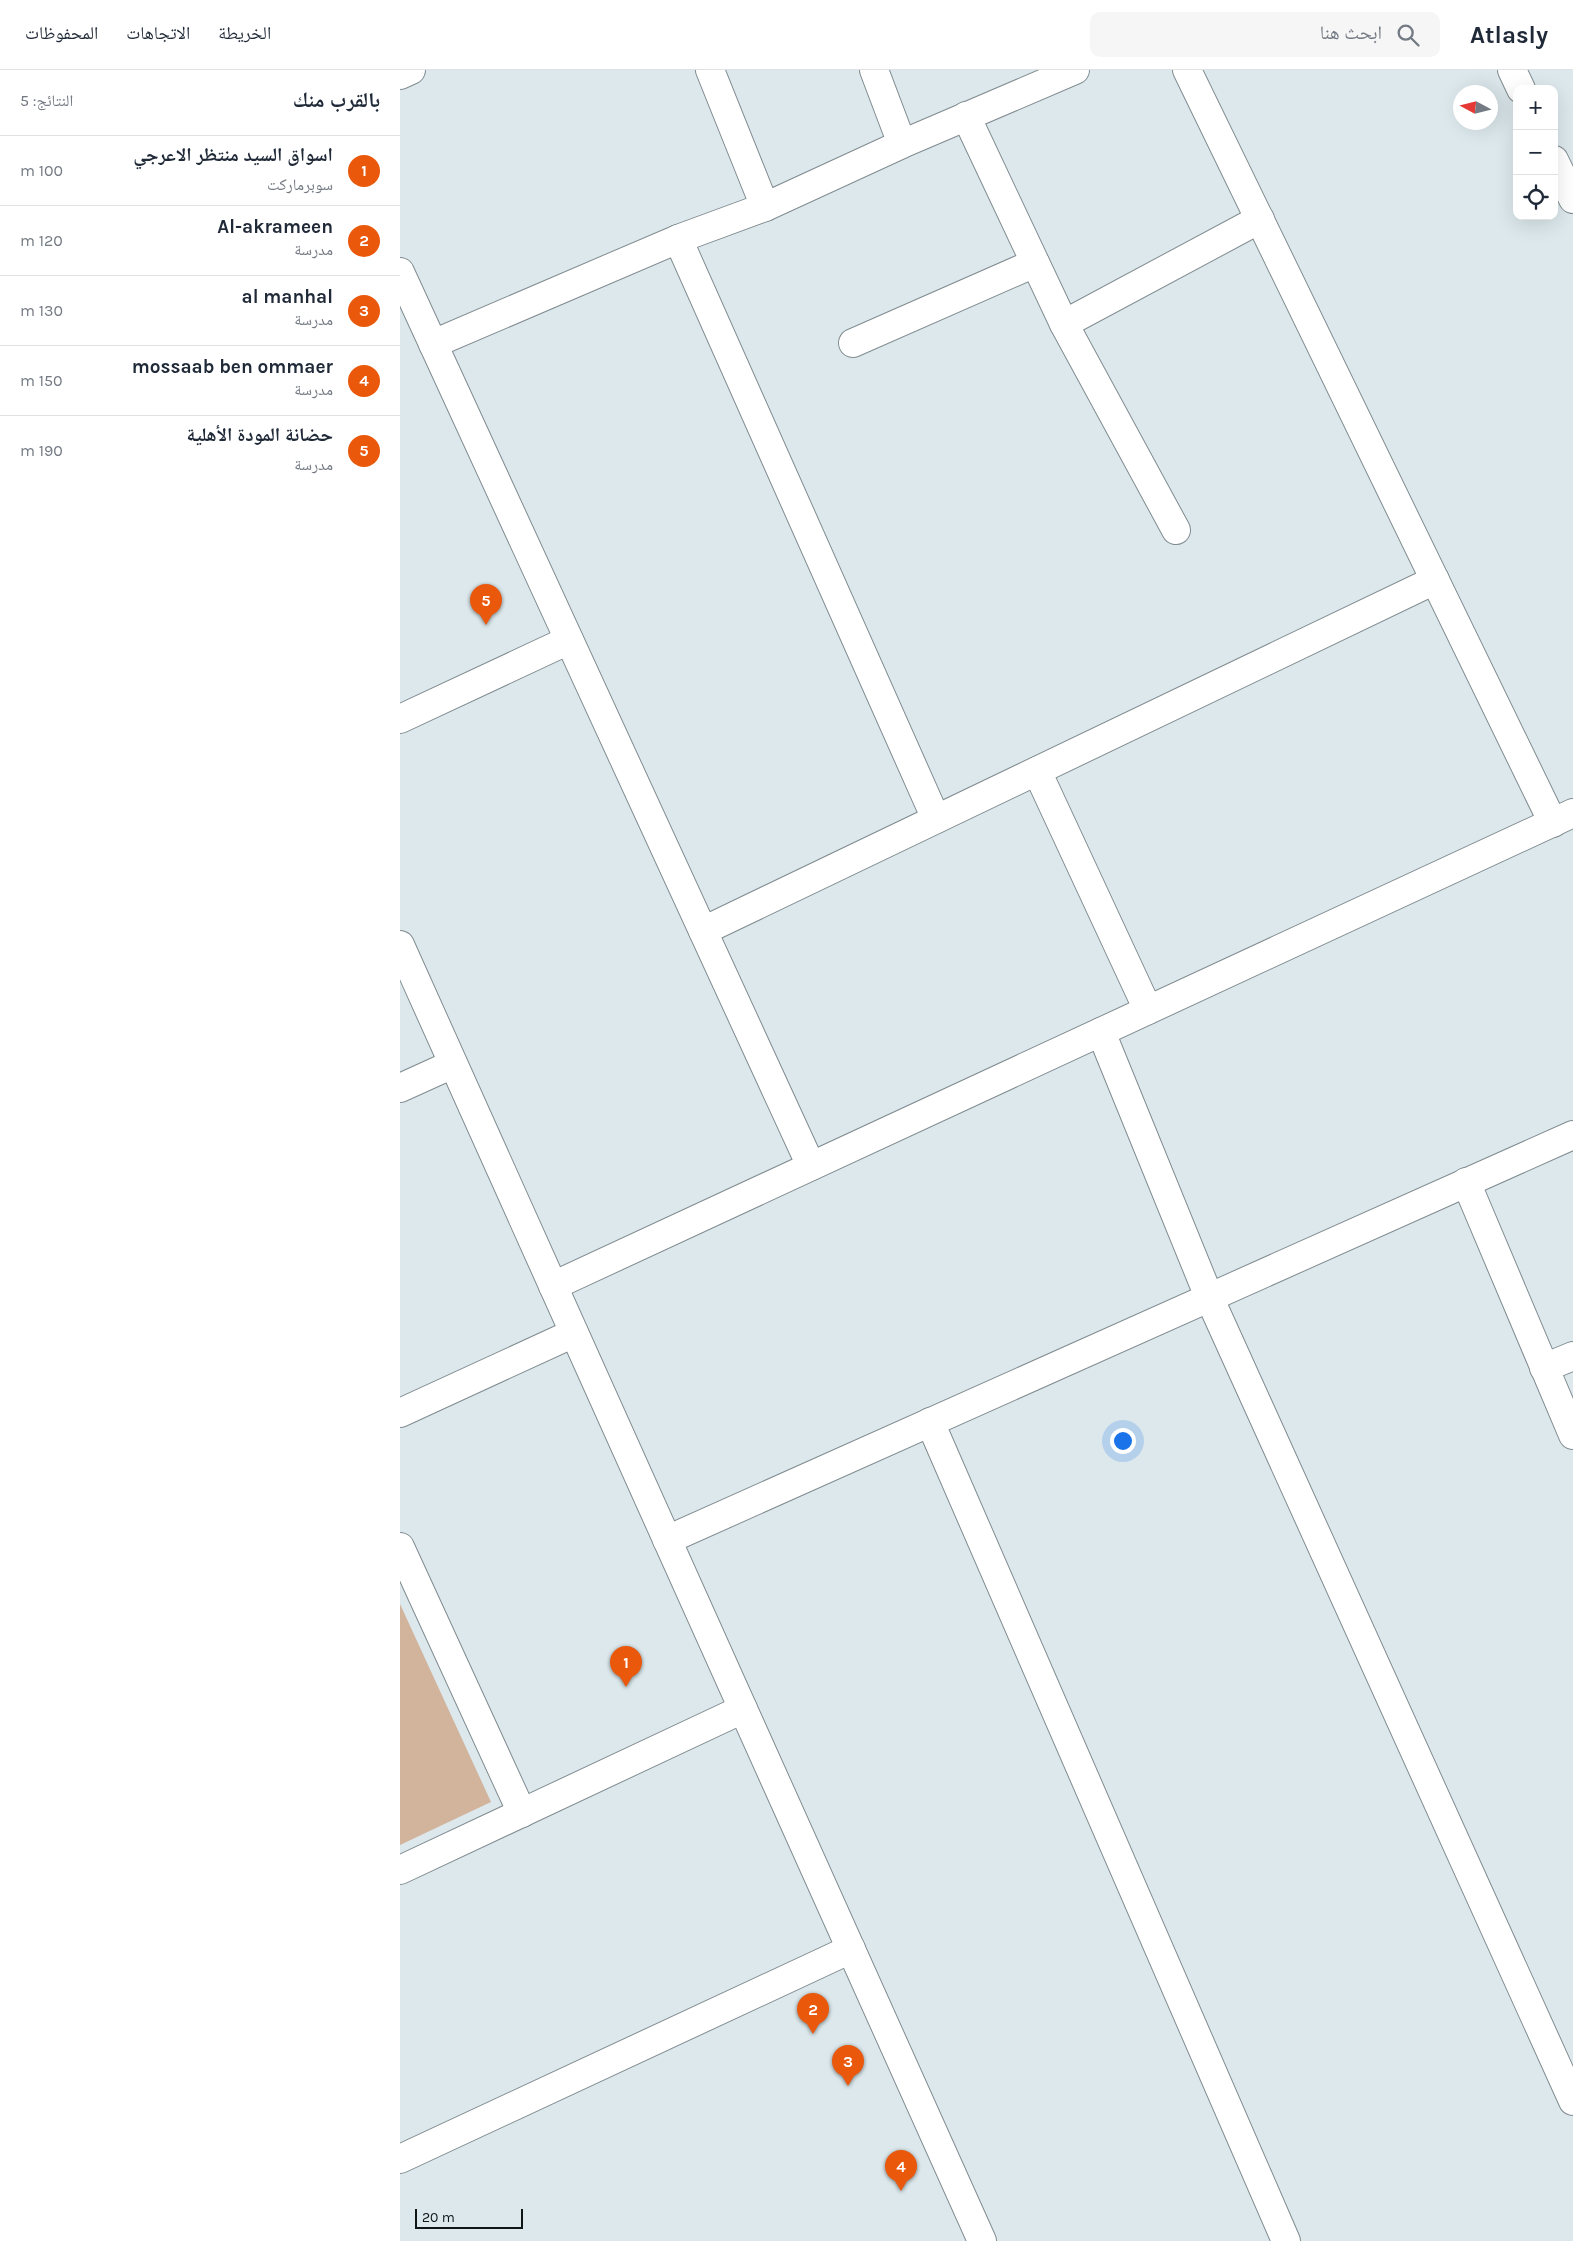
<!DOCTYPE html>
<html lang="ar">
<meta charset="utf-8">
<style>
body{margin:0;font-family:Karla,"Noto Naskh Arabic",sans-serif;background:#f6f6f7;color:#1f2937;direction:rtl}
.controls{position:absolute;right:15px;top:15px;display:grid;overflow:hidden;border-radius:10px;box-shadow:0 5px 20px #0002}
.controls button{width:45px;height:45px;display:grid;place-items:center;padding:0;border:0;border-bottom:1px solid #e0e1e3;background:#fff;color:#1f2937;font:25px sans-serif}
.compass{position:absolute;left:1053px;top:15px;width:45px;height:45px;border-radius:50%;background:#fff;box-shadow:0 5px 20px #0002;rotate:277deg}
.scale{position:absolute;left:15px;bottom:12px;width:108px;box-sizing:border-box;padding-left:5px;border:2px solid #101516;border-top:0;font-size:14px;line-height:18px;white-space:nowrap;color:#101516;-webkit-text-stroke:4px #dce8ec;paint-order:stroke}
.you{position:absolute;left:722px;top:1370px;width:18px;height:18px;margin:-12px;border:4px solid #fff;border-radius:50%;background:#1a73e8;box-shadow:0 0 0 8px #1a73e833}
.badge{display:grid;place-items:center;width:32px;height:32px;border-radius:50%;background:#ea580c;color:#fff;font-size:16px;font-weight:700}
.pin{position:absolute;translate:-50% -41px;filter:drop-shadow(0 1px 2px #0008)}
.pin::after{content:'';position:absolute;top:26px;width:18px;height:15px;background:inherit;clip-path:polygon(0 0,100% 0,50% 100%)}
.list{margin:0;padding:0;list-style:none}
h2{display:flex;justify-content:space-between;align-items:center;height:65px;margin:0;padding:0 20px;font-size:21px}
h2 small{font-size:16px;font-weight:400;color:#747a83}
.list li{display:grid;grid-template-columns:32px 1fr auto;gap:15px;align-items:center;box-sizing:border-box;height:70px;padding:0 20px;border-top:1px solid #e0e1e3}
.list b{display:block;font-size:19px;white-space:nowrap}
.list p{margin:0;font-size:16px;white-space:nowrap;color:#747a83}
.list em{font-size:16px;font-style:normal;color:#747a83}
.icon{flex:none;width:28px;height:28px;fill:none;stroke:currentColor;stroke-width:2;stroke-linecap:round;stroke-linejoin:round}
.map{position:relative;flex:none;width:1173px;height:2171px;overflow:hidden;direction:ltr}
header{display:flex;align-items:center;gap:30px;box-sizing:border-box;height:70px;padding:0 25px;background:#fff;border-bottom:1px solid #e0e1e3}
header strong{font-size:24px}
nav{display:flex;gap:28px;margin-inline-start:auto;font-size:18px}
.search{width:350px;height:45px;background:#f6f6f7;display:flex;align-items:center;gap:12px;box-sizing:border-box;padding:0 18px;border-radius:10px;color:#747a83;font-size:19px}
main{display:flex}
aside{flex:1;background:#fff}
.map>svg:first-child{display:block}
.green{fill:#d2b49d}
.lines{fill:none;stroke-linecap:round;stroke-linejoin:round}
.street-casing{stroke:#818c90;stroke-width:30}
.street{stroke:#fff;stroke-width:28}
</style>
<header>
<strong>Atlasly</strong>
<div class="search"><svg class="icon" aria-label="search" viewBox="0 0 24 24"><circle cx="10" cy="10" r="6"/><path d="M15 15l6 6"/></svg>ابحث هنا</div>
<nav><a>الخريطة</a><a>الاتجاهات</a><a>المحفوظات</a></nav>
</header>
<main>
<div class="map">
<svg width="1173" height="2171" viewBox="0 0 1173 2171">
<rect width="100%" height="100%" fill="#dce8ec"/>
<polygon class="green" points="0,1534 91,1732 0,1775"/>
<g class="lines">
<g class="street-casing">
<g id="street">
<polyline points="310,0 365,137"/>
<polyline points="474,0 502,74"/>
<polyline points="787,0 1153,753"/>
<polyline points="1112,0 1121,19"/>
<polyline points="0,5 11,0"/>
<polyline points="566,46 664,254 776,460"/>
<polyline points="1154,90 1173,129"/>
<polyline points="278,169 536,749"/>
<polyline points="0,202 411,1096"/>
<polyline points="664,254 860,149"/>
<polyline points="453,273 635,193"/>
<polyline points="33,274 278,169 365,137 502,74 675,0"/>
<polyline points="0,649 169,570"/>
<polyline points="637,701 748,940"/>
<polyline points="303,861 1035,510"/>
<polyline points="0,875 582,2171"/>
<polyline points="701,962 809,1227 1173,2031"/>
<polyline points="0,1018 53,994"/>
<polyline points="1066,1112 1173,1365"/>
<polyline points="153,1216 1173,743"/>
<polyline points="1144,1298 1173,1286"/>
<polyline points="0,1343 174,1263"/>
<polyline points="530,1352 886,2171"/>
<polyline points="267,1470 1173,1065"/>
<polyline points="0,1477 122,1743"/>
<polyline points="0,1800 343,1639"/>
<polyline points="0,2089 451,1879"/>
</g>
</g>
<use href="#street" class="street"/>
</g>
</svg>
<div class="controls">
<button>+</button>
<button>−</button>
<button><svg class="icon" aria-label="locate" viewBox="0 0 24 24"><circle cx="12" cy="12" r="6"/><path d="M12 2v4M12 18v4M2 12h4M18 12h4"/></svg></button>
</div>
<svg class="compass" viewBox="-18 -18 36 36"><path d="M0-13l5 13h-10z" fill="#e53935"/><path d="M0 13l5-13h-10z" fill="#747a83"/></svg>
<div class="scale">20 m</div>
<div class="you"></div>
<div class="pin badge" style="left:226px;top:1617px">1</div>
<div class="pin badge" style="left:413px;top:1964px">2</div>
<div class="pin badge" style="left:448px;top:2016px">3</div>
<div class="pin badge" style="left:501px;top:2121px">4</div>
<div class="pin badge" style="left:86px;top:555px">5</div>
</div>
<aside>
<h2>بالقرب منك<small>النتائج: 5</small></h2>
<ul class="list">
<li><span class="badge">1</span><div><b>اسواق السيد منتظر الاعرجي</b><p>سوبرماركت</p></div><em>100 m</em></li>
<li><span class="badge">2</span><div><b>Al-akrameen</b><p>مدرسة</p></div><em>120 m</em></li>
<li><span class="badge">3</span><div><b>al manhal</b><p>مدرسة</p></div><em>130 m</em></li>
<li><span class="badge">4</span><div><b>mossaab ben ommaer</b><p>مدرسة</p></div><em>150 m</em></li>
<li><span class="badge">5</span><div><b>حضانة المودة الأهلية</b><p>مدرسة</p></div><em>190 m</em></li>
</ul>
</aside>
</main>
